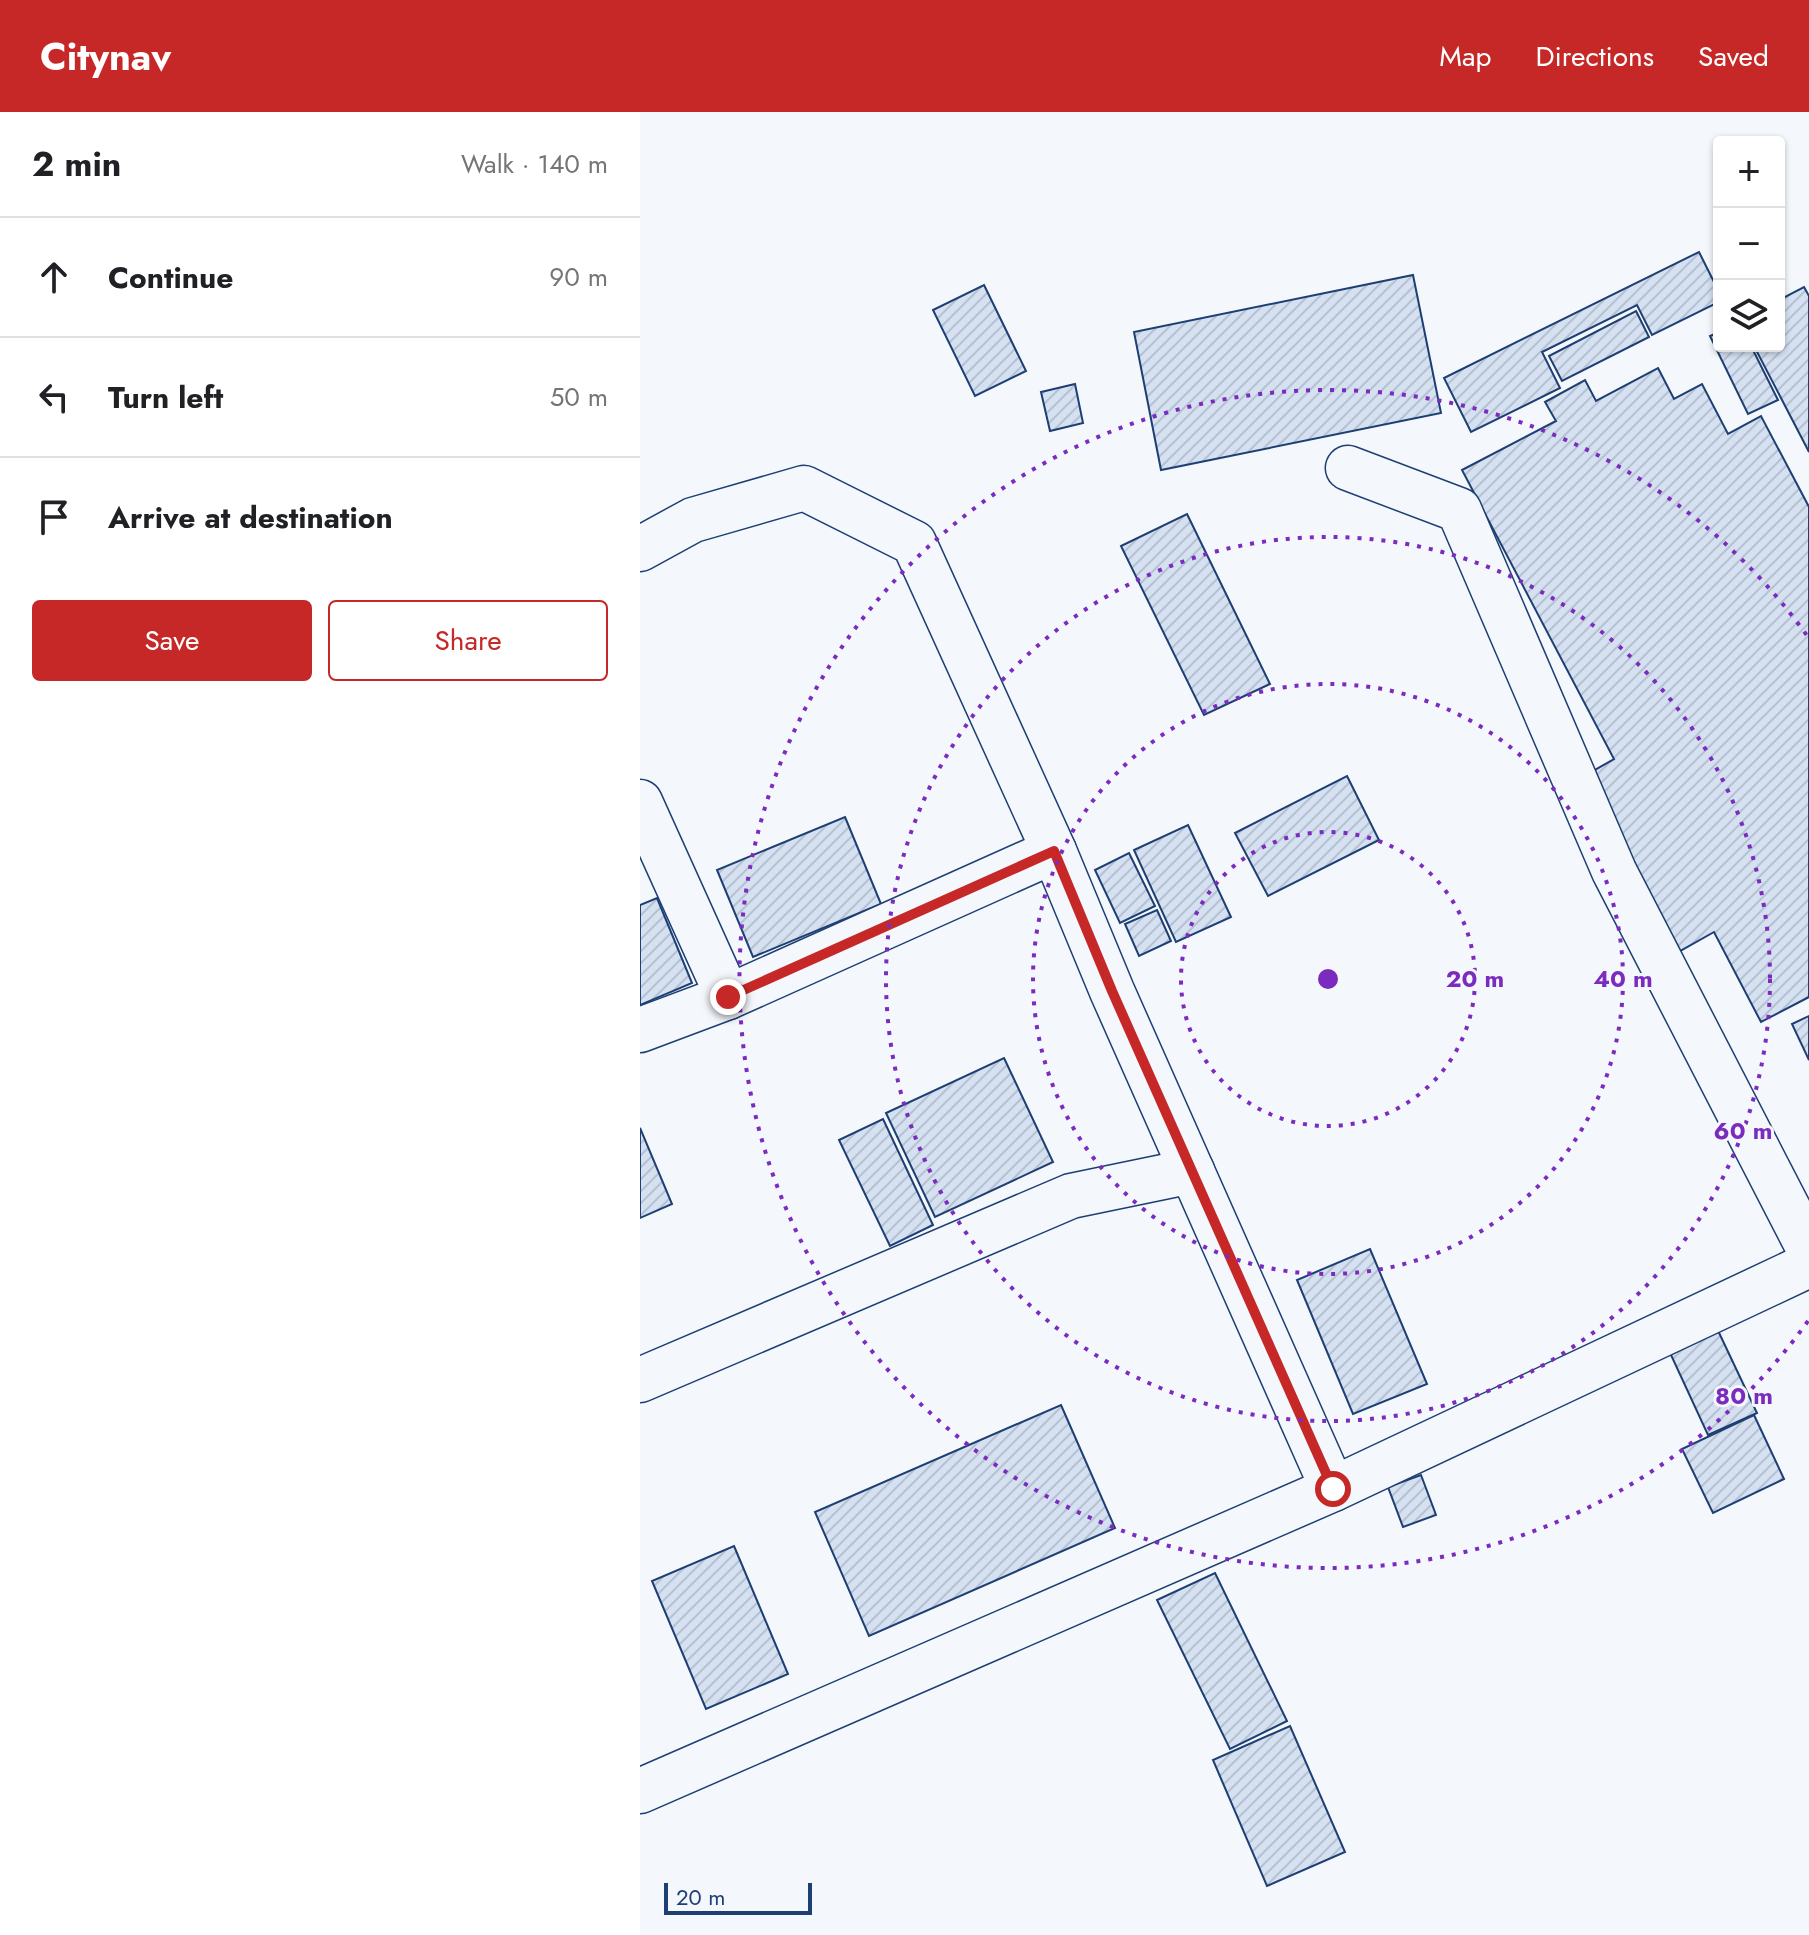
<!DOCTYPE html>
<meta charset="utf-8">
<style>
body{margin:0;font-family:Jost,sans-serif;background:#f2f2f2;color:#202124}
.controls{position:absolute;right:24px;top:24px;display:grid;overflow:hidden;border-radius:8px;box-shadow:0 2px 6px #0004}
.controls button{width:72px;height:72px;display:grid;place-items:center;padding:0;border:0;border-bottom:2px solid #e0e0e0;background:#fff;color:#202124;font:40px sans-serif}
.scale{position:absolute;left:24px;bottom:20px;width:148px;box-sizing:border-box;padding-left:8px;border:4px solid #1d3f73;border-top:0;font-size:22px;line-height:28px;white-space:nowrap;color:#1d3f73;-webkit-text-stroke:6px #f4f7fb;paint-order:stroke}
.stop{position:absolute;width:24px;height:24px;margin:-18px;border:6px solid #c62828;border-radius:50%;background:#fff}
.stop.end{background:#c62828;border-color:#fff;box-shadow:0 2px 8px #0008}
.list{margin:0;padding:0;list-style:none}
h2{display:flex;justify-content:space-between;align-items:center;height:104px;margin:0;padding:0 32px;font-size:34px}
h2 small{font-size:26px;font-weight:400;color:#757577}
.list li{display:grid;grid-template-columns:52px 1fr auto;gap:24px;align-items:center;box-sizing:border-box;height:120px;padding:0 32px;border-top:2px solid #e0e0e0}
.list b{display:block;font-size:30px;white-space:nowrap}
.list em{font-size:26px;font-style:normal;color:#757577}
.actions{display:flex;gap:16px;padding:24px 32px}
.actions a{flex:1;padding:18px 0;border:2px solid #c62828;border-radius:8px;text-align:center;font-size:28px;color:#c62828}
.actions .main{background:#c62828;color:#fff}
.icon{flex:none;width:44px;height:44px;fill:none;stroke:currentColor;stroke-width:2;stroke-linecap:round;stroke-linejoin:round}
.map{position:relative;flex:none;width:1169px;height:1823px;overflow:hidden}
header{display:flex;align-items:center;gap:48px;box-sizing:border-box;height:112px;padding:0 40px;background:#c62828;color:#fff}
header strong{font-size:38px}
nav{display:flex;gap:44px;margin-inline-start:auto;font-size:28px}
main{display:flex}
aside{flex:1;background:#fff}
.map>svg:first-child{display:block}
.building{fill:url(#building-hatch);stroke:#1d3f73;stroke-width:2}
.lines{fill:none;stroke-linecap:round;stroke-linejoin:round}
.minor-casing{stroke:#1d3f73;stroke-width:47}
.minor{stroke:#f4f7fb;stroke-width:44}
.route{stroke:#c62828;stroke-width:10}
.ring{fill:none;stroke:#7b2cbf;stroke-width:4;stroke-dasharray:4 8}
.centre{fill:#7b2cbf;stroke:#f4f7fb;stroke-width:4}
.ring-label{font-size:24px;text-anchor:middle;font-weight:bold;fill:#7b2cbf;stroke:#f4f7fb;stroke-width:6;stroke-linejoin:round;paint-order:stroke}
</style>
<header>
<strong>Citynav</strong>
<nav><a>Map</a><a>Directions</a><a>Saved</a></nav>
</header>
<main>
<aside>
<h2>2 min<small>Walk · 140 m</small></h2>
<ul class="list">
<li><svg class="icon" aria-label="ahead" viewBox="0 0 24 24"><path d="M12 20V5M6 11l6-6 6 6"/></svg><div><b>Continue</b></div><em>90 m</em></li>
<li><svg class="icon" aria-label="left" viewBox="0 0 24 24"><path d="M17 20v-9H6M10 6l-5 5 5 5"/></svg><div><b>Turn left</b></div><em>50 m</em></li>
<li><svg class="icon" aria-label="arrive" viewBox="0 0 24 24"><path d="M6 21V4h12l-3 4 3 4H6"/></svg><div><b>Arrive at destination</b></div></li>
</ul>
<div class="actions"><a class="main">Save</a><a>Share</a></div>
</aside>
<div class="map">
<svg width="1169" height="1823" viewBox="0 0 1169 1823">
<defs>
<pattern id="building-hatch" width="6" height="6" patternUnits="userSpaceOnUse" patternTransform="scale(2)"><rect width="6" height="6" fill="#d5e0f0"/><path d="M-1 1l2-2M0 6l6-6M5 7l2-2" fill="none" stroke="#b6c1d1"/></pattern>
</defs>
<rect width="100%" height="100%" fill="#f4f7fb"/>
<g class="building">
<polygon points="1059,140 1079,180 1079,190 1012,223 997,193 902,240 920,276 831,320 804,266"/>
<polygon points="773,163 801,301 521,358 494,220"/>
<polygon points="344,173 386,259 335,284 293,198"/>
<polygon points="1164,175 1169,184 1169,340 1114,234 1139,234 1139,188"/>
<polygon points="996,199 1009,225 922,269 909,244"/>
<polygon points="1079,220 1079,234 1111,234 1138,288 1108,302 1070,224"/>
<polygon points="1018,256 1034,287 1062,272 1088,322 1121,304 1169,395 1169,885 1121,910 1074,820 1040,839 948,662 974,647 822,358 916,309 905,290 945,268 956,289"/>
<polygon points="435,272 443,311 410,319 401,280"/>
<polygon points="547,402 630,572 564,603 481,434"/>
<polygon points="707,664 739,728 628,784 595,721"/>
<polygon points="205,705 241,792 113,845 77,758"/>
<polygon points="548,713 591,805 536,830 494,738"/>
<polygon points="489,741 515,794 480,811 455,758"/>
<polygon points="17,786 52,871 0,893 0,793"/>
<polygon points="517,798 531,829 499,844 485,812"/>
<polygon points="1169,904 1169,948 1152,912"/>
<polygon points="364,946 413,1050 295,1105 246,1001"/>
<polygon points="243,1007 293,1113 250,1134 199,1028"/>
<polygon points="0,1016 32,1092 0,1106"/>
<polygon points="730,1137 787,1272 713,1302 657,1168"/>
<polygon points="1073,1208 1117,1301 1068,1323 1025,1230"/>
<polygon points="421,1293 475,1416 229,1524 175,1400"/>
<polygon points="1114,1303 1144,1367 1073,1401 1042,1337"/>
<polygon points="781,1363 796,1403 763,1415 748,1375"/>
<polygon points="94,1434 148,1562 66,1597 12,1469"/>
<polygon points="575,1461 647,1609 590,1637 517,1488"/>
<polygon points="650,1614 705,1740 627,1774 573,1648"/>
</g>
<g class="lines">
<g class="minor-casing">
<g id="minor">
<polyline points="708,356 819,398 974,759 1169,1137"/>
<polyline points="0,437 53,408 164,376 274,431 414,739"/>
<polyline points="0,690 88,885"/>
<polyline points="0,918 88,885 414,739 472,879 693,1377"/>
<polyline points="0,1268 431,1084 552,1059"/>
<polyline points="0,1679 693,1377 1169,1153"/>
</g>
</g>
<use href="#minor" class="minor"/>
</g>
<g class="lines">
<polyline class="route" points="88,885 414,739 472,879 693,1377"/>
</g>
<g class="ring">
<circle cx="688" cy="867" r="147"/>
<circle cx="688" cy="867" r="295"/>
<circle cx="688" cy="867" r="442"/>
<path d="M1168 1209A589 589 0 1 1 1168 525"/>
</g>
<circle cx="688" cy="867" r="12" class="centre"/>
<g class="ring-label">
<text x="835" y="875">20 m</text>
<text x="983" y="875">40 m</text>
<text x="1103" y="1027">60 m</text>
<text x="1104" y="1292">80 m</text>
</g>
</svg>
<div class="controls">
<button>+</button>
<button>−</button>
<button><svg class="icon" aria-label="layers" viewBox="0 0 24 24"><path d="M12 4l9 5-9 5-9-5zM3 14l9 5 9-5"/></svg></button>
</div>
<div class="scale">20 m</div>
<div class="stop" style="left:693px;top:1377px"></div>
<div class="stop end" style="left:88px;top:885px"></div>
</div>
</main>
